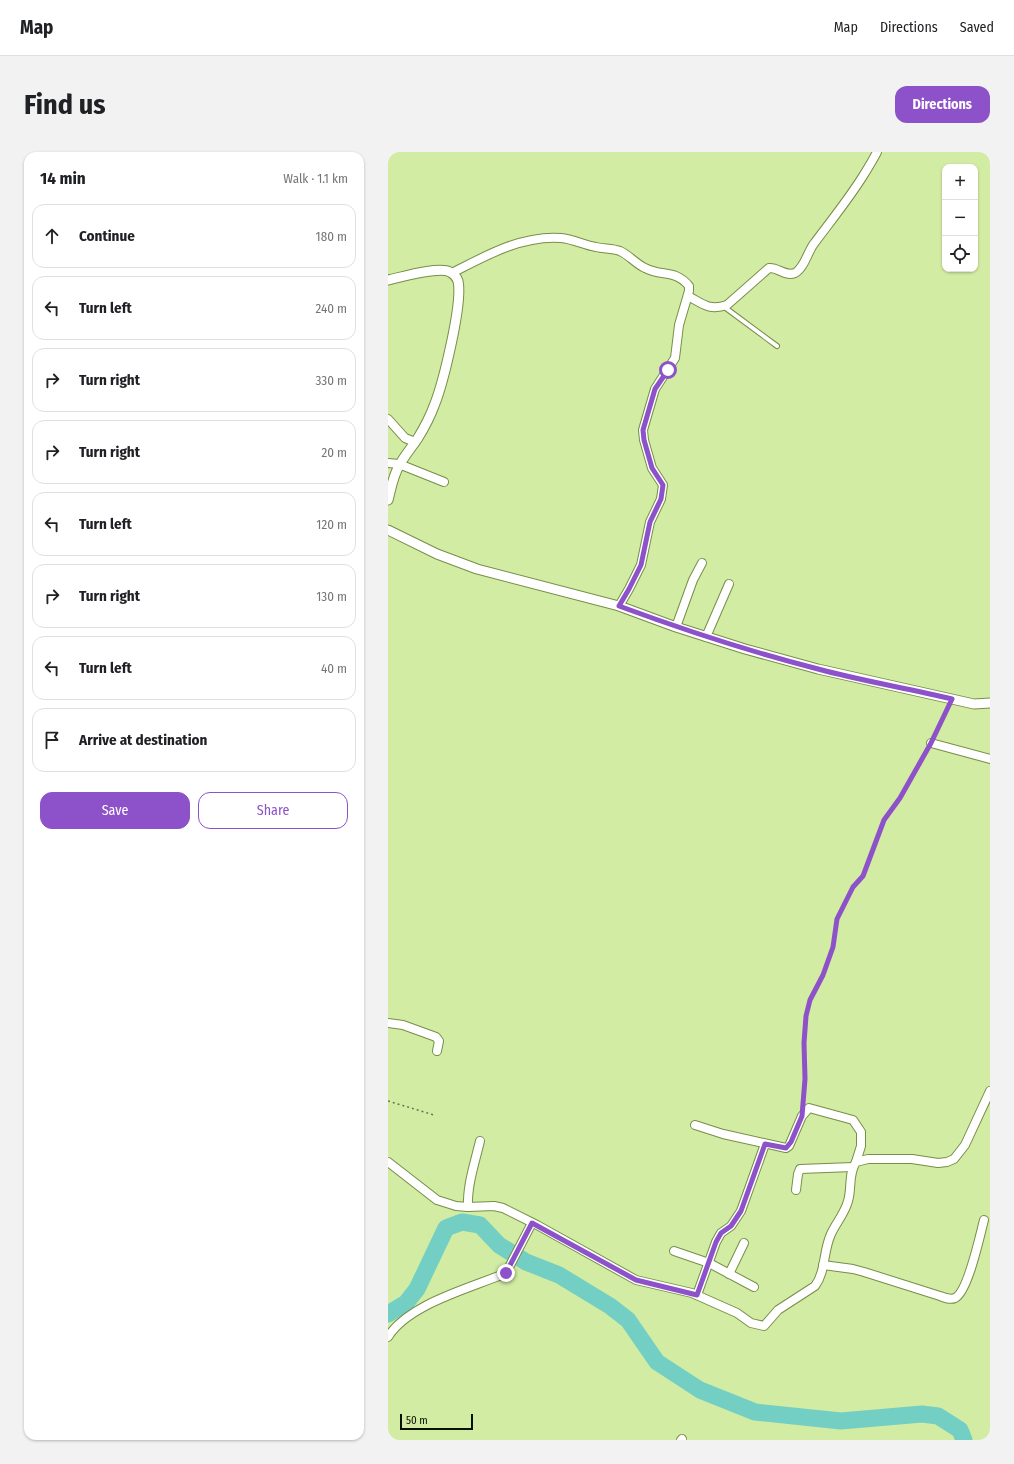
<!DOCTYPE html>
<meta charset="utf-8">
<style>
body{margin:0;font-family:"Fira Sans Condensed",sans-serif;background:#f2f2f2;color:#202124}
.controls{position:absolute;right:12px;top:12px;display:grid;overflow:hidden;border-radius:8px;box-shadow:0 1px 3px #0004}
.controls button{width:36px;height:36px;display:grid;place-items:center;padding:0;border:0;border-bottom:1px solid #e0e0e0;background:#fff;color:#202124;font:20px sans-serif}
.scale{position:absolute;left:12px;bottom:10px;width:73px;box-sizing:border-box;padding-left:4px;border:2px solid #091000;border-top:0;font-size:11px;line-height:14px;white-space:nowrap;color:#091000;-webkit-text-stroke:3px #d2eca3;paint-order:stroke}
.stop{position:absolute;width:12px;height:12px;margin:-9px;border:3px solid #8d52c9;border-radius:50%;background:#fff}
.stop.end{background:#8d52c9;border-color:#fff;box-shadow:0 1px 4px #0008}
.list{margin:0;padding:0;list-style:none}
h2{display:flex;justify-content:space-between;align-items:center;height:52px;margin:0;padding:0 16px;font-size:17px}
h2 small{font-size:13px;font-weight:400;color:#757577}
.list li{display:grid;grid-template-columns:26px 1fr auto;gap:12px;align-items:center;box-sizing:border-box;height:64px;margin:0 8px 8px;padding:0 8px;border:1px solid #e0e0e0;border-radius:12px}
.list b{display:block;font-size:15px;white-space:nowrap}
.list em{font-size:13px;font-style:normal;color:#757577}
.actions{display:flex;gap:8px;padding:12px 16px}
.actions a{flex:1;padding:9px 0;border:1px solid #8d52c9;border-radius:12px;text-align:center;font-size:14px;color:#8d52c9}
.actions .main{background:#8d52c9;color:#fff}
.icon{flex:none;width:22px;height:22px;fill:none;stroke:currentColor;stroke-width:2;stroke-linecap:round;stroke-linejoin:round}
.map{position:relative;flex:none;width:602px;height:1288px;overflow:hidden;border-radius:12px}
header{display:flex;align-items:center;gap:24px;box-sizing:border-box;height:56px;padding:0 20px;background:#fff;border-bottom:1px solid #e0e0e0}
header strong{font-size:19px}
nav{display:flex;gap:22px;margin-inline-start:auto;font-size:14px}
.intro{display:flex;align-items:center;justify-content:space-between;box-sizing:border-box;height:96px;padding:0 24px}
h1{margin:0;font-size:28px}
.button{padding:10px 18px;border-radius:12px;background:#8d52c9;color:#fff;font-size:14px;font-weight:700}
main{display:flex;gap:24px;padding:0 24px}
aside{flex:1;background:#fff;border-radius:12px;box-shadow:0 1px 3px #0004}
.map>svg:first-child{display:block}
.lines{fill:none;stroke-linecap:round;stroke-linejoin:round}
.river{stroke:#73cfc3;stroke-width:17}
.service-casing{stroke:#778e49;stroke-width:6}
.minor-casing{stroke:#778e49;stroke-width:10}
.tertiary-casing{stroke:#778e49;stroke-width:11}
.path{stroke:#65754b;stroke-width:1.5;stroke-dasharray:2 3;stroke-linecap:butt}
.service{stroke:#fff;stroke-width:4}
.minor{stroke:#fff;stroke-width:8}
.tertiary{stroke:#fff;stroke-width:9}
.route{stroke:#8d52c9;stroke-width:5}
</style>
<header>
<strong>Map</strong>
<nav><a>Map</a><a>Directions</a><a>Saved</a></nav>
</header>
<div class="intro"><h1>Find us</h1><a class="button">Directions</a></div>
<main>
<aside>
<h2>14 min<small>Walk · 1.1 km</small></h2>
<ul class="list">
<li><svg class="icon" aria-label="ahead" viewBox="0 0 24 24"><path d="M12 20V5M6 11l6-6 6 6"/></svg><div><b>Continue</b></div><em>180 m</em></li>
<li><svg class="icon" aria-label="left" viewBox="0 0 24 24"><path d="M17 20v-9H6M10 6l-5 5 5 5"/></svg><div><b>Turn left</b></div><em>240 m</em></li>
<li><svg class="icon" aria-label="right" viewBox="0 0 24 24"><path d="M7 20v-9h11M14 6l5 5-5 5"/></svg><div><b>Turn right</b></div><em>330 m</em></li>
<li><svg class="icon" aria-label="right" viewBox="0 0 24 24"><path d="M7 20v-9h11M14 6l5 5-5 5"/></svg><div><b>Turn right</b></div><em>20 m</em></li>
<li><svg class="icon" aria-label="left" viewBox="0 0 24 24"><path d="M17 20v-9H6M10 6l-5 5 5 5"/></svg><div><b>Turn left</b></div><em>120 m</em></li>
<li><svg class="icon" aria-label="right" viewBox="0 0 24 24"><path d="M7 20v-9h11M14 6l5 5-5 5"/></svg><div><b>Turn right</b></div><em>130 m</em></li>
<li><svg class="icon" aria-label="left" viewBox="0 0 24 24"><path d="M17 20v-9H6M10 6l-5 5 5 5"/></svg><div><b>Turn left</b></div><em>40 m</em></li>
<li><svg class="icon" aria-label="arrive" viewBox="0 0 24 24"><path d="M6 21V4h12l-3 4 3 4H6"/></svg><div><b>Arrive at destination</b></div></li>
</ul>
<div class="actions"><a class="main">Save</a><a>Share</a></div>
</aside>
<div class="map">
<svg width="602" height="1288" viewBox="0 0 602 1288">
<rect width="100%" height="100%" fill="#d2eca3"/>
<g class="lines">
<polyline class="river" points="0,1162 18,1151 29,1137 58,1076 74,1070 92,1073 111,1093 138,1110 171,1123 222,1154 240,1168 269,1210 312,1238 367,1260 453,1269 534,1262 550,1264 572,1278 576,1288"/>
<g class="service-casing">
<polyline id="service" points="335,154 389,194"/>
</g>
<g class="minor-casing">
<g id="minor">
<path d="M64,121C97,104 134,83 173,86C185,87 196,93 208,95C216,97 224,96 232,99C241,103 248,112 257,116C274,125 287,117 301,134V139L291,173L287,206L267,237L255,278L256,288L264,316L275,333L273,347L262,370L253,413L241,437L231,454"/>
<path d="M300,144C315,152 321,159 339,153L381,116C390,115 397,125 407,121C416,116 419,102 425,93C442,70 460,48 475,24C480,16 485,8 489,0"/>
<polyline points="0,267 17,286 27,290"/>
<polyline points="0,311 11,312 56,330"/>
<polyline points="288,475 305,428 314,411"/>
<polyline points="318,485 341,432"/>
<polyline points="543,591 602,607"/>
<polyline points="0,871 15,873 48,885 51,889 49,899"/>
<polyline points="307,973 335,982 398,996 401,994 414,964 421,956 465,968 473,980 473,994 468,1010"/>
<path d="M0,1010L49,1048L68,1054L80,1055L106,1054L115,1056L149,1073L248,1128L304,1141L349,1161L363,1171L376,1174L390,1158L427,1134C438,1119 435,1099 443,1082C448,1071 457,1061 460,1049C464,1036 460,1022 468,1010L480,1007H524L550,1011L559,1010L566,1007L577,993L602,939"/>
<polyline points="408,1038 410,1022 412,1017 465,1015"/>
<path d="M80,1055C79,1033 87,1010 92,989"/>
<polyline points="286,1099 321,1111 366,1135"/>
<path d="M435,1113L465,1117L476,1120L552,1144C557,1146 562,1148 567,1146C580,1140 592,1083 596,1068"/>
<polyline points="341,1122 356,1091"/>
<polyline points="309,1143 328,1090 333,1081 343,1074 353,1059 377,992"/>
<path d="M0,1185C20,1152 83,1136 118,1121L144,1071"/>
<polyline points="293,1288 294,1287"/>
</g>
</g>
<g class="tertiary-casing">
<g id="tertiary">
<path d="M0,128C14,125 51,114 62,120C66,122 69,126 70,129C75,151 55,232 46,254C42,265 36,276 30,286C24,295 16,304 11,314C5,324 3,337 0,348"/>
<polyline points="0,378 49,402 89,417 231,454 288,475 357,497 430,517 586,552 602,551"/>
</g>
</g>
<g class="path">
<polyline points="546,583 559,556"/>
<polyline points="0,949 46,963"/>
<polyline points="415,950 417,927 416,891 418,865 422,848 435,823 445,795 449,767 465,735 475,723 496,668 512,646 538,599"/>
</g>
<use href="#service" class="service"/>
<use href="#minor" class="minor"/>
<use href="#tertiary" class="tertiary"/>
</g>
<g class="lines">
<path class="route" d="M118,1121L144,1071L248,1128L309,1143L328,1090L333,1081L343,1074L353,1059L377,992L398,996L403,990L414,964L417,927L416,891L418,864L422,848L435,823L445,795L449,767L465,735L475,724L496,668L512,646L543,591L564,547C519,536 474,529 430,517C363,500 296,478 231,454L241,437L253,413L262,370L273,347L275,333L264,316L256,288L255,278L267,237L280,218"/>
</g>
</svg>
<div class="controls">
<button>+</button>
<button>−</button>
<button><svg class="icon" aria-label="locate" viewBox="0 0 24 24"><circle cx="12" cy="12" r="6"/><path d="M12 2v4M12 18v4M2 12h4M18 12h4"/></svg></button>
</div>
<div class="scale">50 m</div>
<div class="stop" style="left:280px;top:218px"></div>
<div class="stop end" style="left:118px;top:1121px"></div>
</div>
</main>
